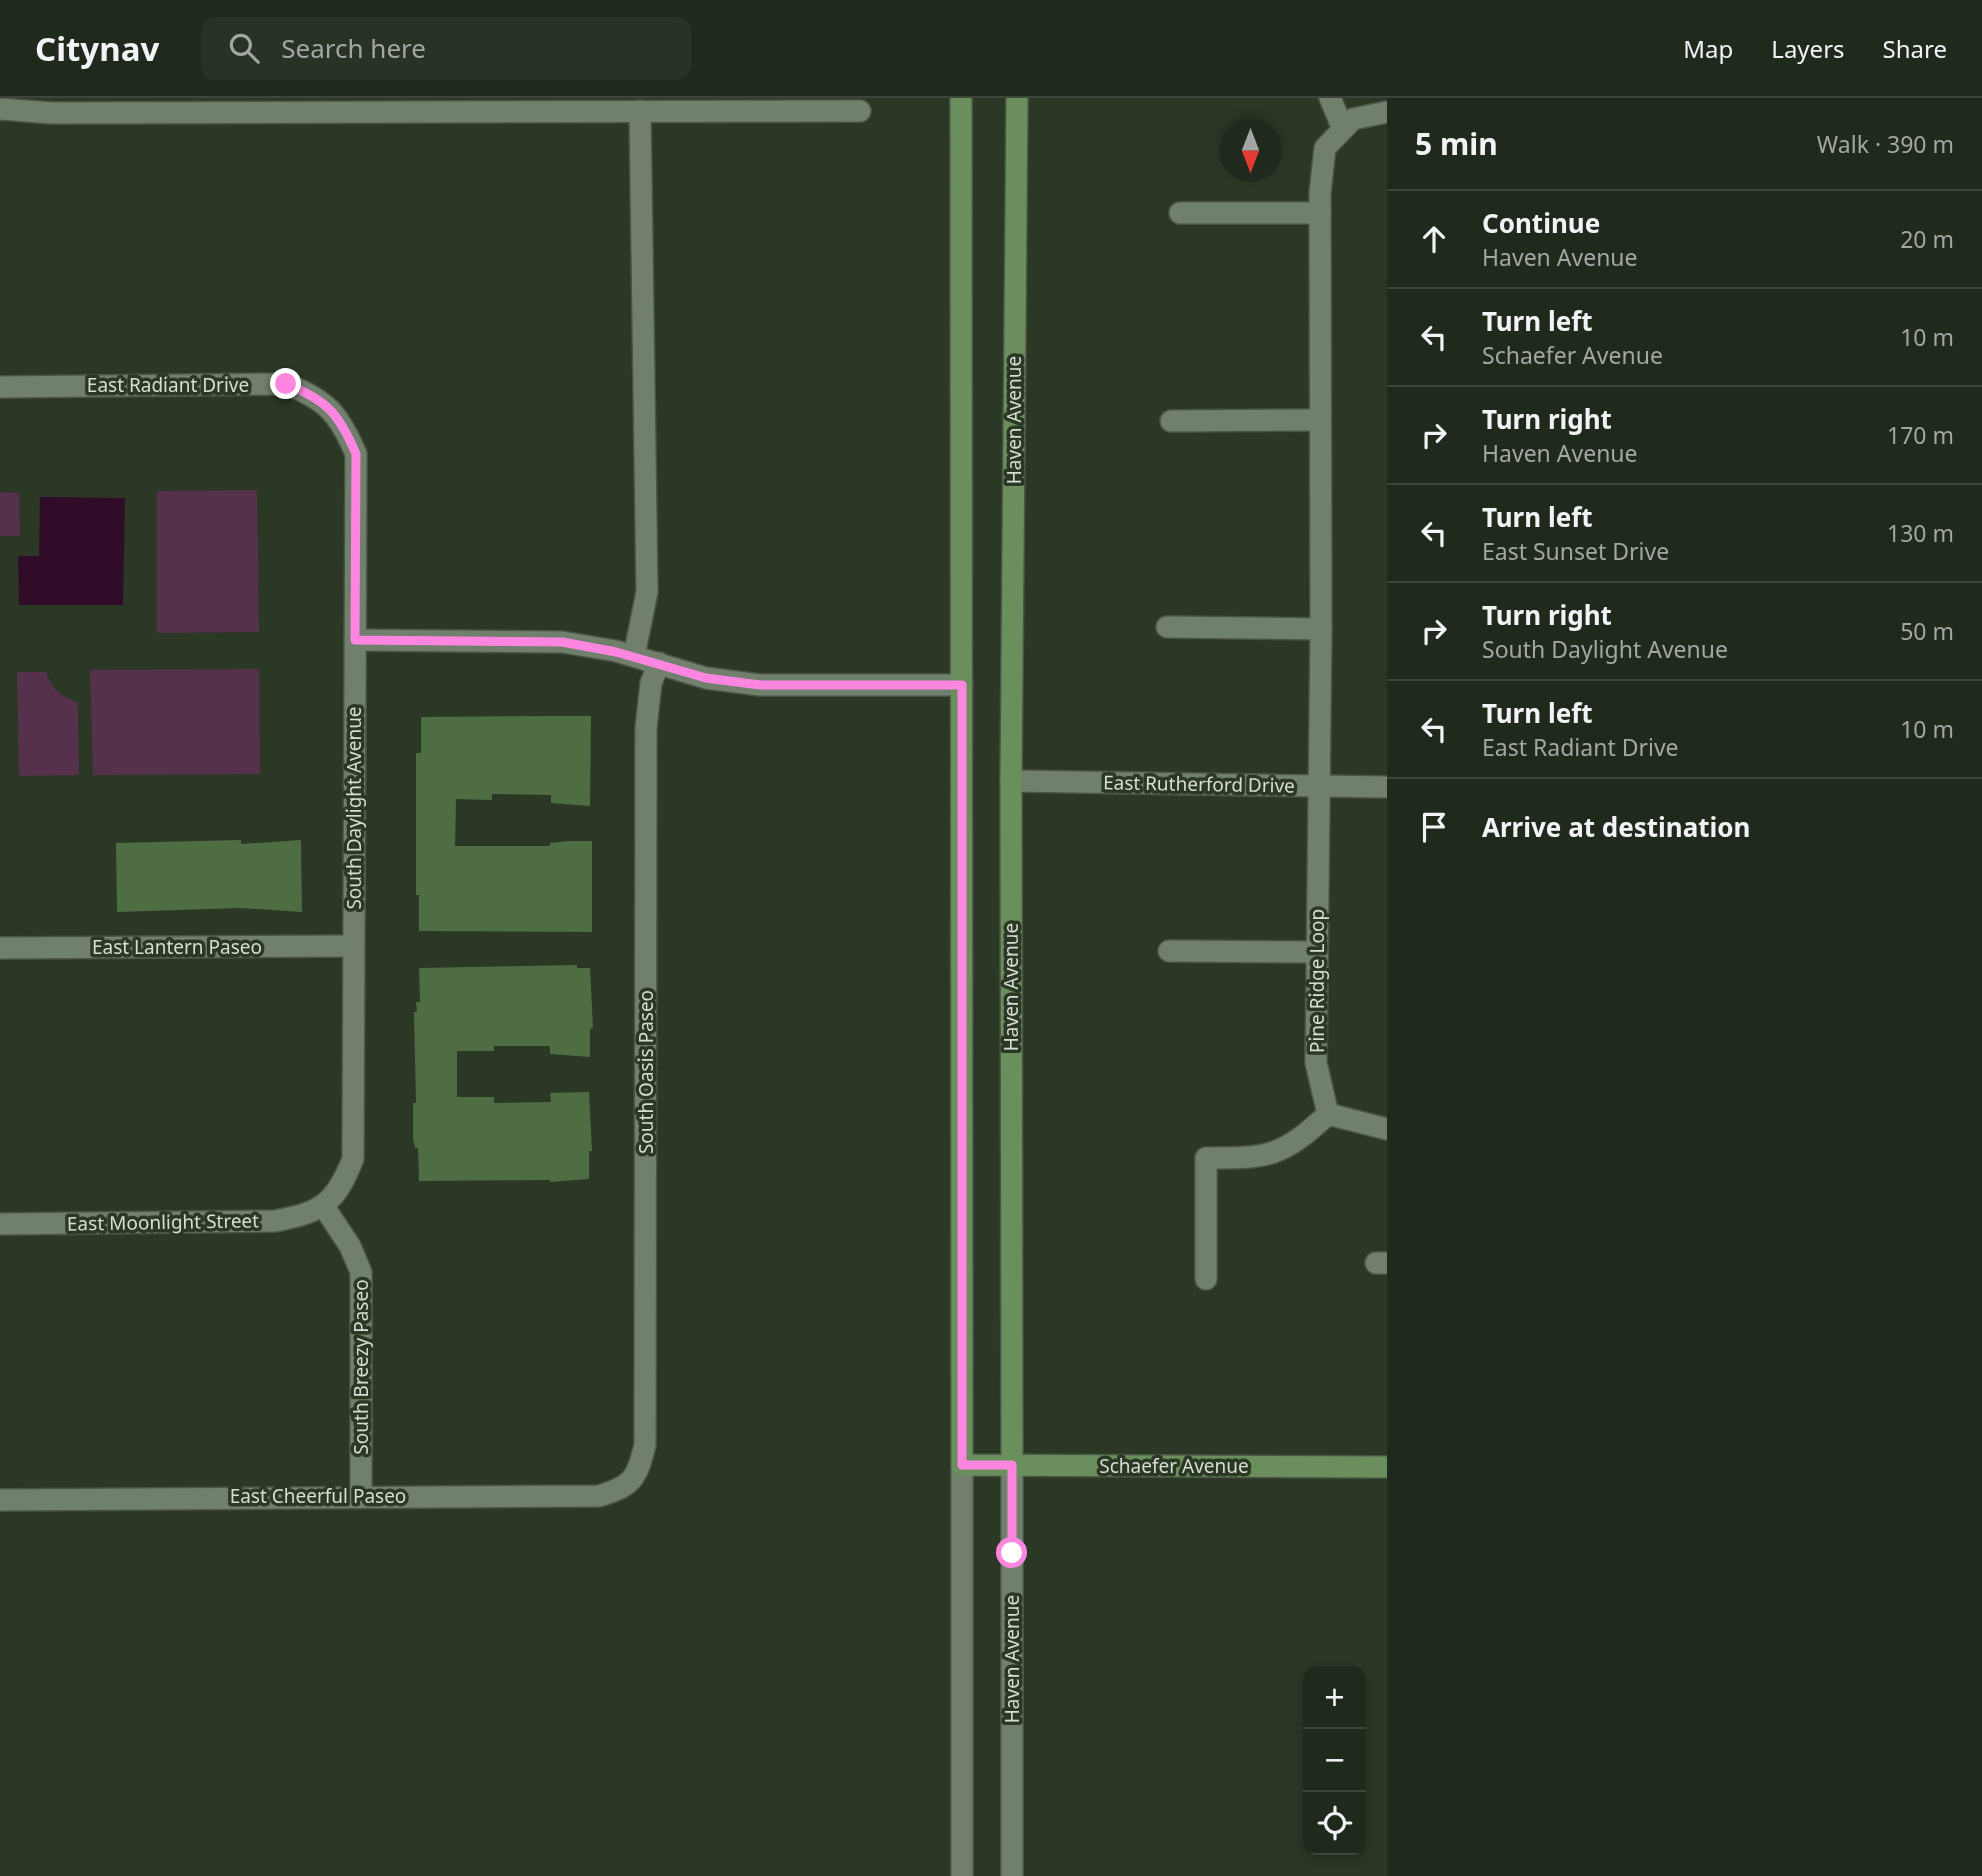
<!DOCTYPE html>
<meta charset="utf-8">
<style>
body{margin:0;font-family:"Noto Sans",sans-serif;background:#283225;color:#f1f3f6}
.controls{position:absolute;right:21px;bottom:21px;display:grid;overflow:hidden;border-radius:14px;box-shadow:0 4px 10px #0003}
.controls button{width:63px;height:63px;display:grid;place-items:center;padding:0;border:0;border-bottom:2px solid #3d463b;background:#202a1c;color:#f1f3f6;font:35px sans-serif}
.compass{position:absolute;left:1219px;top:21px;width:63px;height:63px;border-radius:50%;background:#202a1c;box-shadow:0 4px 10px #0003;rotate:180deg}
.stop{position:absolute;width:21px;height:21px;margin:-16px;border:5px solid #fe86e1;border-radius:50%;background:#fff}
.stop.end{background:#fe86e1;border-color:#fff;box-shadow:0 2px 7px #0008}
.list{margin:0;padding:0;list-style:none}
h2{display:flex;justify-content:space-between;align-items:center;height:91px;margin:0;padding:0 28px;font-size:30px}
h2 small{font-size:23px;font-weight:400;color:#a2a7a3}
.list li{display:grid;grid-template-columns:46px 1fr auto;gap:21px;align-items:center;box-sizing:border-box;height:98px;padding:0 28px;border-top:2px solid #3d463b}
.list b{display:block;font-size:26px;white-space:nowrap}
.list p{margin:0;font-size:23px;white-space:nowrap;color:#a2a7a3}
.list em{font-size:23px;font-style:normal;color:#a2a7a3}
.icon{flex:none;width:38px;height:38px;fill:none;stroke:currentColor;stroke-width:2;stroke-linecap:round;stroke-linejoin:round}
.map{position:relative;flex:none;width:1387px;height:1778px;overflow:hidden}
header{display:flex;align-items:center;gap:42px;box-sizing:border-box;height:98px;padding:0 35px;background:#202a1c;border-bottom:2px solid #3d463b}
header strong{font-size:33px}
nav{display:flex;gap:38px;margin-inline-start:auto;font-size:24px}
.search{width:490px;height:63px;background:#283225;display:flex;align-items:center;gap:18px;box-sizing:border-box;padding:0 24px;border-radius:14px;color:#a2a7a3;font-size:26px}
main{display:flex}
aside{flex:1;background:#202a1c}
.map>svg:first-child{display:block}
.green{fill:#55314c}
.water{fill:#310c29}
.building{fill:#4e6d43}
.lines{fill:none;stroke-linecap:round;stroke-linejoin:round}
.minor-casing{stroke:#4a5445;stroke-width:24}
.major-casing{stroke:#4a5445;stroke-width:24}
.minor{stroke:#71806c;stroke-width:21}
.major{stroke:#6a8f5c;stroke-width:21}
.route{stroke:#fe86e1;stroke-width:9}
.labels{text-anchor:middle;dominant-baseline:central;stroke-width:7;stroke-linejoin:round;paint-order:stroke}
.street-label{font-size:19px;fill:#d6ded3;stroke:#2b3826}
</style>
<header>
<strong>Citynav</strong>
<div class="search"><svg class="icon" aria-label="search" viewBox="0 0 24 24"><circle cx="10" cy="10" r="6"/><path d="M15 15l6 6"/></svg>Search here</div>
<nav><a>Map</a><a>Layers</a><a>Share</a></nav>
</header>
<main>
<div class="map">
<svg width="1387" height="1778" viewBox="0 0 1387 1778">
<rect width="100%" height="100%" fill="#2b3826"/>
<g class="green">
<polygon points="257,392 259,534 157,535 157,393"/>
<polygon points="0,394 19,395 20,438 0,438"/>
<polygon points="259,571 260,676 93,677 90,572"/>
<path d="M17,574H46C52,592 61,598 78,605L79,677L19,678Z"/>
</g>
<polygon class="water" points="40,399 125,400 123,507 19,507 18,458 39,458"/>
<g class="building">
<polygon points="549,618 591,618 590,708 551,705 551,697 492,696 492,702 456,701 455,748 550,748 550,745 568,743 592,743 592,834 419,833 419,797 416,797 416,655 421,655 421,619"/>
<polygon points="241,742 241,746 301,742 302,814 241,810 117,814 116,745"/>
<polygon points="577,867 577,870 590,870 593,930 590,931 590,959 550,956 550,948 494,948 494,953 457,953 457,999 494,999 494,1005 551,1004 550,995 589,994 592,1053 589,1053 589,1081 550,1084 550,1082 419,1083 418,1050 415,1050 413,1040 413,1005 416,1005 414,914 417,914 416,904 420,904 419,870"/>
</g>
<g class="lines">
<g class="minor-casing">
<g id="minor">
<polyline points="1330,0 1343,31"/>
<polyline points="0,11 52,15 860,13"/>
<polyline points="1387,14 1353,21 1325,50 1320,95 1321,531 1316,965 1328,1016 1387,1031"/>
<polyline points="1180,115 1320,115"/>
<path d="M0,289L286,286C327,302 339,316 356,356L353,1061C335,1106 322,1114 275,1123L0,1126"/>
<polyline points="1171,323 1320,322"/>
<polyline points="1167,529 1321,531"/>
<polyline points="355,542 562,544 616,553 706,580 760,587 962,587"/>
<polyline points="634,558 647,494 640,13"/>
<polyline points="1011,683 1387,689"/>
<polyline points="0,850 353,848"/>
<polyline points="1169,853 1317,854"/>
<polyline points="324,1109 350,1148 361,1174 361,1398"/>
<polyline points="1376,1165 1387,1165"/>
<path d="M1206,1181V1060C1268,1060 1281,1060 1328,1016"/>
<polyline points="962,1367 962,1778"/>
<path d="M0,1402L599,1398C633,1388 637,1380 645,1347L646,630L651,585L659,565"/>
<polyline points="1012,1778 1012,1367"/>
</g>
</g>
<g class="major-casing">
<g id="major">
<polyline points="961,0 962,1367 1387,1369"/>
<polyline points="1012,1367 1011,683 1017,0"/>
</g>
</g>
<use href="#minor" class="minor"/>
<use href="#major" class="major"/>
</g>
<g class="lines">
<path class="route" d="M286,286C327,302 339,316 356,356L355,542L562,544L616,554L706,580L760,587H962V1367H1012V1455"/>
</g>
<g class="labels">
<g class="street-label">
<text x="168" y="287">East Radiant Drive</text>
<text transform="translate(1014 322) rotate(-90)">Haven Avenue</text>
<text transform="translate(1199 686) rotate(1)">East Rutherford Drive</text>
<text transform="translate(354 710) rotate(-90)">South Daylight Avenue</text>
<text x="177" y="849">East Lantern Paseo</text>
<text transform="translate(1317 883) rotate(-90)">Pine Ridge Loop</text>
<text transform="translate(1011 889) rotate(-90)">Haven Avenue</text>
<text transform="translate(646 974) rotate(-90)">South Oasis Paseo</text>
<text transform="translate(163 1124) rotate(-1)">East Moonlight Street</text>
<text transform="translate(361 1269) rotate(-90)">South Breezy Paseo</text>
<text x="1174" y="1368">Schaefer Avenue</text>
<text x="318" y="1398">East Cheerful Paseo</text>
<text transform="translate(1012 1561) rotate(-90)">Haven Avenue</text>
</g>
</g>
</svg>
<div class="controls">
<button>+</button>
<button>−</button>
<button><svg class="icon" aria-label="locate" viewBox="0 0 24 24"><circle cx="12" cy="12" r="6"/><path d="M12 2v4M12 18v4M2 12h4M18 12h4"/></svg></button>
</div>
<svg class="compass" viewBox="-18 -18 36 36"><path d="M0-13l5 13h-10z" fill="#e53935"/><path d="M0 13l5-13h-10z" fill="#a2a7a3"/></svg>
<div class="stop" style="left:1012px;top:1455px"></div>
<div class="stop end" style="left:286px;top:286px"></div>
</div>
<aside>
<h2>5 min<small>Walk · 390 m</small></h2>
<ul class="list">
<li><svg class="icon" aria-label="ahead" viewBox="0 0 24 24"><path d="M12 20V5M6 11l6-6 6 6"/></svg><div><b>Continue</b><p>Haven Avenue</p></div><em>20 m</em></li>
<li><svg class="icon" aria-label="left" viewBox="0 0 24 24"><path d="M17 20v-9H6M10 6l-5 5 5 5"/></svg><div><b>Turn left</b><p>Schaefer Avenue</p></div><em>10 m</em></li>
<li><svg class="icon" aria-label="right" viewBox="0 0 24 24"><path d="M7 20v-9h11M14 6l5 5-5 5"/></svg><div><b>Turn right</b><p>Haven Avenue</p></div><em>170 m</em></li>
<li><svg class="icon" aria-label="left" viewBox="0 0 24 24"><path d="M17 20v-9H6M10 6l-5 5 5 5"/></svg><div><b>Turn left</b><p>East Sunset Drive</p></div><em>130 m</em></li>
<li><svg class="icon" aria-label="right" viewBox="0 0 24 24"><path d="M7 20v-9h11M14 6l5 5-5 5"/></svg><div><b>Turn right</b><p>South Daylight Avenue</p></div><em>50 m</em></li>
<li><svg class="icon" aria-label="left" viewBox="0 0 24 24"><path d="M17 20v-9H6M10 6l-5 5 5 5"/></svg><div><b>Turn left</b><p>East Radiant Drive</p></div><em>10 m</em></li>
<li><svg class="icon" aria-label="arrive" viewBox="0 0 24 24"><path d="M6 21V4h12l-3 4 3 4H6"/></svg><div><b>Arrive at destination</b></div></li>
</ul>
</aside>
</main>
